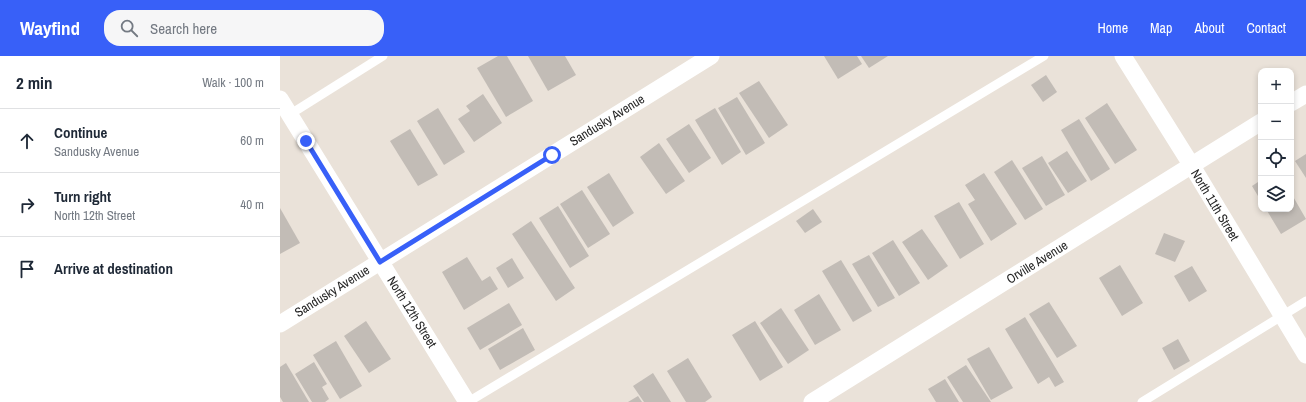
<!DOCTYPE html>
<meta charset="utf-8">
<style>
body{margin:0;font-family:"Archivo Narrow",sans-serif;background:#f6f6f7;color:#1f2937}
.controls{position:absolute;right:12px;top:12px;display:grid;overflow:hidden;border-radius:8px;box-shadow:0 2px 6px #0003}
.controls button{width:36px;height:36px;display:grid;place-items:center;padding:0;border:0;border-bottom:1px solid #e0e1e3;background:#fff;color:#1f2937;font:20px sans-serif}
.stop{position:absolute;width:12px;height:12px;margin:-9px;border:3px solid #3860f8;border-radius:50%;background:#fff}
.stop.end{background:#3860f8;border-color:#fff;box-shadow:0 1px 4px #0008}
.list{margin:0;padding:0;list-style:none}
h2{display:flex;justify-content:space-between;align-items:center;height:52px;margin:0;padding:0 16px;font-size:17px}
h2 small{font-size:13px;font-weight:400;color:#747a83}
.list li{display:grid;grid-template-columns:26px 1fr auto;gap:12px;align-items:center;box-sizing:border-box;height:64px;padding:0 16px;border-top:1px solid #e0e1e3}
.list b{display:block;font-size:15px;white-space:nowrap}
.list p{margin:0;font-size:13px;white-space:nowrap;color:#747a83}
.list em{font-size:13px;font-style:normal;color:#747a83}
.icon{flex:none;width:22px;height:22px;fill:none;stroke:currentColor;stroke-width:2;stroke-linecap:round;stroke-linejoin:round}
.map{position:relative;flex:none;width:1026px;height:346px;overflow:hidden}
header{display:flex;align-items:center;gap:24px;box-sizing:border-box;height:56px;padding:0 20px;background:#3860f8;color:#fff}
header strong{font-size:19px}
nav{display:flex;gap:22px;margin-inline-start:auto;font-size:14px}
.search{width:280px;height:36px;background:#f6f6f7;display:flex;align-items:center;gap:10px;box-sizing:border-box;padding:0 14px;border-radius:16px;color:#747a83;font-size:15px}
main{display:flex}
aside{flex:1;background:#fff}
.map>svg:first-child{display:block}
.building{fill:#c2bcb6}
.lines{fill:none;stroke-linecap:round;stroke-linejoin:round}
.lane{stroke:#fff;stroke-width:9}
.street{stroke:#fff;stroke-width:17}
.route{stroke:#3860f8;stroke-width:5}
.labels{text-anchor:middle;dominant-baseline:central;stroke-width:3;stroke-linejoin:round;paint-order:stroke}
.street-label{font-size:13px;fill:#272727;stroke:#fff}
</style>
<header>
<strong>Wayfind</strong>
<div class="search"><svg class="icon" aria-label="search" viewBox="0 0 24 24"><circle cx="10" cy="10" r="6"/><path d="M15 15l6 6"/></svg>Search here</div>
<nav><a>Home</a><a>Map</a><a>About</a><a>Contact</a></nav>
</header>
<main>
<aside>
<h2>2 min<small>Walk · 100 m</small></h2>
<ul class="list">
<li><svg class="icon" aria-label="ahead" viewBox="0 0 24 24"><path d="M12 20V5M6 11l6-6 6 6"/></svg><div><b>Continue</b><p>Sandusky Avenue</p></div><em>60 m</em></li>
<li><svg class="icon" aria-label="right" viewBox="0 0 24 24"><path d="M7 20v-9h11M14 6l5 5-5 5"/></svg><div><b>Turn right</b><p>North 12th Street</p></div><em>40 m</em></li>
<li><svg class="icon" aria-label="arrive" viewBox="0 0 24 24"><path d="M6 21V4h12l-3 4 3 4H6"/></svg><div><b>Arrive at destination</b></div></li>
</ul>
</aside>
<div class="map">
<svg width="1026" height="346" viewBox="0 0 1026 346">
<rect width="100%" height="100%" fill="#eae2d9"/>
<g class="building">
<polygon points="218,0 227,0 253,45 226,61 197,12"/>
<polygon points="248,0 285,0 296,19 268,35"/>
<polygon points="544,0 577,0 582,8 558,23"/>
<polygon points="581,0 608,0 589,12"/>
<polygon points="766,19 777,36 763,46 751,29"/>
<polygon points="479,25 508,69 489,82 459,37"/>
<polygon points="203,38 222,67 194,86 178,63 190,55 186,50"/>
<polygon points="457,41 485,87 466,99 438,52"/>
<polygon points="827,47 857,94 835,108 805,62"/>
<polygon points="158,52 185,96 164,109 137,65"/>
<polygon points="435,52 461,96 442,109 415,64"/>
<polygon points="799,63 830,113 811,125 781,74"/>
<polygon points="409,68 431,102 409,117 386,83"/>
<polygon points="130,73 158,119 138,130 110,85"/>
<polygon points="379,87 405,125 386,138 360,101"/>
<polygon points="787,95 807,125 788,137 768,107"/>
<polygon points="1026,98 1026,122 1015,105"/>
<polygon points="762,100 785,139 766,150 742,112"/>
<polygon points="732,104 763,153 745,164 714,116"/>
<polygon points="329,117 354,157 333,171 307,131"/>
<polygon points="704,117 737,168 711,185 688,148 695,144 685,129"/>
<polygon points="981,124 981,145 972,130"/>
<polygon points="302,134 330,178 308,192 280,148"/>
<polygon points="1011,137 1026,163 1001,178 986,153 1011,153"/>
<polygon points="679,146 704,188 680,203 654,160"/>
<polygon points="278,150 309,200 290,212 259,162"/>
<polygon points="0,152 20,187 0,198"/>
<polygon points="533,153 542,166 525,177 516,165"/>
<polygon points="251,165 295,232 276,245 232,178"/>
<polygon points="642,173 668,210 648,224 622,186"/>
<polygon points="884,177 905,185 895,206 875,198"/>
<polygon points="613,184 640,227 619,240 592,197"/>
<polygon points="589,199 615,242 598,251 572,208"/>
<polygon points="187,201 202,225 210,220 218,233 184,254 162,216"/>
<polygon points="232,202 244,222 228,232 216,212"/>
<polygon points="561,204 592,255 573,266 542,215"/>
<polygon points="840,209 863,247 842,260 819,222"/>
<polygon points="912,210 927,235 909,246 894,220"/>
<polygon points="539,238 561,274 535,289 514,254"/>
<polygon points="769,246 797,290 777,302 749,258"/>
<polygon points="229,247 242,269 200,294 187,272"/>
<polygon points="501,252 529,294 508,308 480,267"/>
<polygon points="745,261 784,326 775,331 769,321 758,328 725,273"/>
<polygon points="86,265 111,303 89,317 64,280"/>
<polygon points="475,265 503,311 480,325 452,279"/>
<polygon points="243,272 255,294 220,314 208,293"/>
<polygon points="898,283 910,305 894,314 882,292"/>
<polygon points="56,285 82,330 60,343 33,299"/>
<polygon points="709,291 733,332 711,344 687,303"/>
<polygon points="408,302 432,341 425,346 406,346 387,315"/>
<polygon points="34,306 47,328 42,331 49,343 45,346 32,346 15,318"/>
<polygon points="6,307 29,346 3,346 0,341 0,311"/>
<polygon points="686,309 711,346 683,346 667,321"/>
<polygon points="373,317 391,346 364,346 353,330"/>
<polygon points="665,323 679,346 656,346 648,333"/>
<polygon points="358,340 362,346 348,346"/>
</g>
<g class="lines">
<g class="lane">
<polyline points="9,59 103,0"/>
<polyline points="188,346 764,0"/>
<polyline points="862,346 1026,245"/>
</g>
<g class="street">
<polyline points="843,0 912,110 1026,299"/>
<polyline points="0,43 187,346"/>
<polyline points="1011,47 1026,38"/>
<polyline points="0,268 431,0"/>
<polyline points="532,346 981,66"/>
</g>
</g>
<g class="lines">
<polyline class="route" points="26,85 100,206 272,99"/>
</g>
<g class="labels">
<g class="street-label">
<text transform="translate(327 64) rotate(-32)">Sandusky Avenue</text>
<text transform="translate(935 149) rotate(59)">North 11th Street</text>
<text transform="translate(757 206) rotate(-32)">Orville Avenue</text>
<text transform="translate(52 235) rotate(-32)">Sandusky Avenue</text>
<text transform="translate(132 256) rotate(58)">North 12th Street</text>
</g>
</g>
</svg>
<div class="controls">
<button>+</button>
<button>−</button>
<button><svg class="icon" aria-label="locate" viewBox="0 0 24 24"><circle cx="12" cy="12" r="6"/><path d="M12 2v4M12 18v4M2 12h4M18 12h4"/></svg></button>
<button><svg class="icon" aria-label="layers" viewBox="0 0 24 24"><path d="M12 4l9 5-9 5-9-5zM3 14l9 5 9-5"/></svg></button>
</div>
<div class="stop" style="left:272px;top:99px"></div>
<div class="stop end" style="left:26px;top:85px"></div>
</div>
</main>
